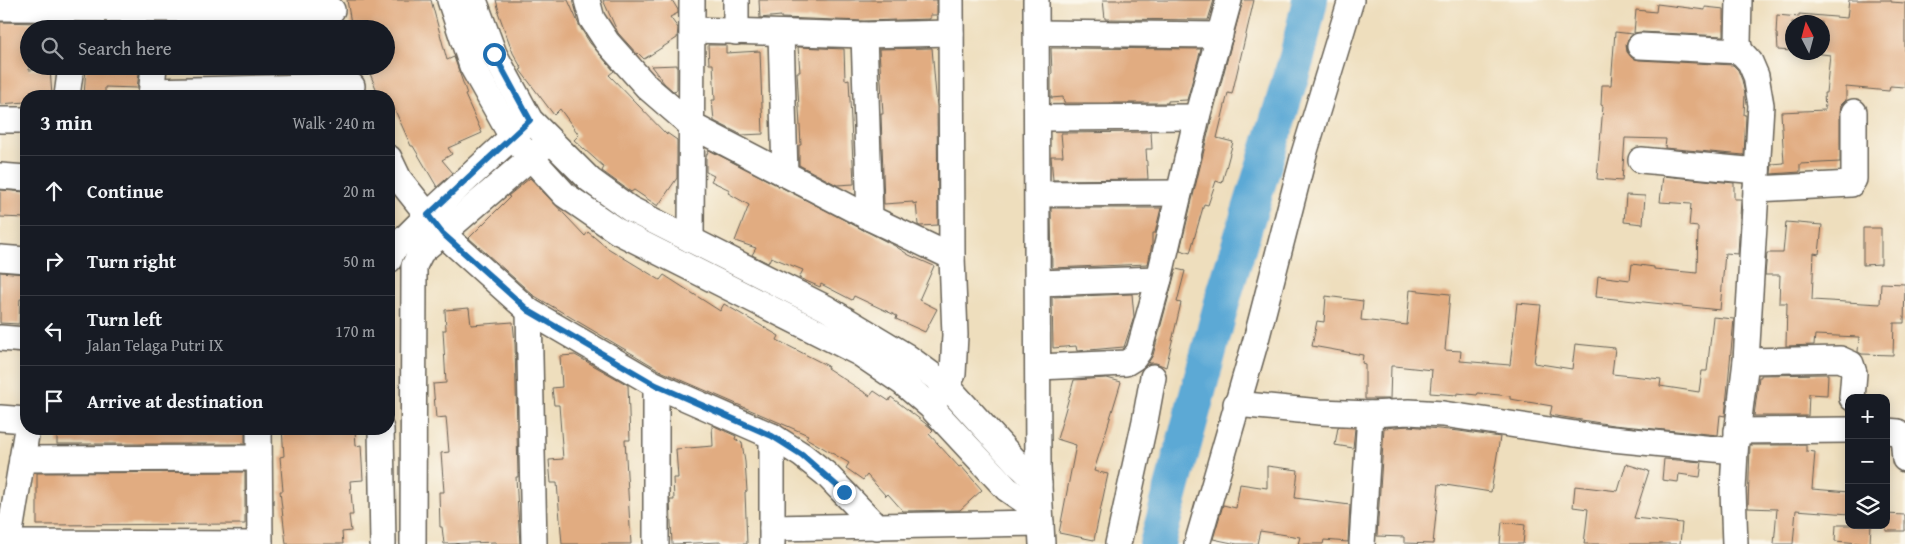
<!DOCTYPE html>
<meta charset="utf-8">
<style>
body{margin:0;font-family:"Gentium Book Plus",serif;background:#242831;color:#f1f3f6}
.controls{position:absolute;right:15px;bottom:15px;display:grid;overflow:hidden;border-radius:10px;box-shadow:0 2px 12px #0003}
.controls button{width:45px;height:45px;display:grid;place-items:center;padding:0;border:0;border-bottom:1px solid #363941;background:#171b24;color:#f1f3f6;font:25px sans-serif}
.compass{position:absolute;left:1785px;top:15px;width:45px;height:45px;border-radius:50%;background:#171b24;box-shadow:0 2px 12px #0003;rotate:354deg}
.stop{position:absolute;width:15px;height:15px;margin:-11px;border:4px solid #1f6fb2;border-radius:50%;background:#fff}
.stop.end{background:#1f6fb2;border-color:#fff;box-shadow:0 1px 5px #0008}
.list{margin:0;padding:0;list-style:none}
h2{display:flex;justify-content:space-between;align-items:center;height:65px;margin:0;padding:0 20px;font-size:21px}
h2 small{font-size:16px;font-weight:400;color:#9ea1a6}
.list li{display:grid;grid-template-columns:32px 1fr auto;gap:15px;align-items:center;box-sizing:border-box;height:70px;padding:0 20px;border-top:1px solid #363941}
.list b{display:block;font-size:19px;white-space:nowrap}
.list p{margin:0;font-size:16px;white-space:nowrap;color:#9ea1a6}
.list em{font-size:16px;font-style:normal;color:#9ea1a6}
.icon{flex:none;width:28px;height:28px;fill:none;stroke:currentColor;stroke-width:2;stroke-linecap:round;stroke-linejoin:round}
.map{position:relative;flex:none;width:1905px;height:544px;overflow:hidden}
.search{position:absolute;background:#171b24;box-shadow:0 2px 12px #0003;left:20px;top:20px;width:375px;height:55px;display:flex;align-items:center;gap:12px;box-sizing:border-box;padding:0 18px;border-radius:28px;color:#9ea1a6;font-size:19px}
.panel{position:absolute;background:#171b24;box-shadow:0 2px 12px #0003;left:20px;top:90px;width:375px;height:345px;border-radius:20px}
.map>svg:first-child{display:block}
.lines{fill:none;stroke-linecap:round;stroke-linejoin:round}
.river{stroke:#5ca9d5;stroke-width:36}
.building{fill:#e1ac81}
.minor-casing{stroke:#666054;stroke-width:28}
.minor{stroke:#fff;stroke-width:25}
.route{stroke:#1f6fb2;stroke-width:6}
</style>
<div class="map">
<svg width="1905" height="544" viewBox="0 0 1905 544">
<rect width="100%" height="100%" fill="#fbf7ec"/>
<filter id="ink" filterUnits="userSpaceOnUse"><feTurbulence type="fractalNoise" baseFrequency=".02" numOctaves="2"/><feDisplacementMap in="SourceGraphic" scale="10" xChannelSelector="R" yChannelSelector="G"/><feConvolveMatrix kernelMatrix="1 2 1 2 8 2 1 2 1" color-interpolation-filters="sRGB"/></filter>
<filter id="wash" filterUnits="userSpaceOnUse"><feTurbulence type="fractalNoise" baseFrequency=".0096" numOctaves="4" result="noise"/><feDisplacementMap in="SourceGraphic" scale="20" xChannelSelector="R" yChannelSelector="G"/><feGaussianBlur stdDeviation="1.12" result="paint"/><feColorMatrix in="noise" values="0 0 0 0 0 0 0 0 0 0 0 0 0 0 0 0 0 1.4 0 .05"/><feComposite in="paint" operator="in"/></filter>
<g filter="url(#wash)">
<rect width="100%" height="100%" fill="#eedebd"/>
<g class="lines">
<polyline class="river" points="1157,544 1225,291 1297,57 1310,0"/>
</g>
<g id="blocks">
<g class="building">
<polygon points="347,0 431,0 447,60 454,57 467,94 465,95 482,133 448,148 452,154 442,160 453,173 437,187 413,146 411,146 394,108 389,109 389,96 379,96 367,66 386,66 386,29 352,29"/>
<polygon points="496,0 568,0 580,27 590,43 614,71 609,75 667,135 667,133 677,140 677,178 658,206 634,190 631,192 602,171 604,167 574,140 579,135 560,109 554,115 520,70 522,69 513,53 498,12 499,11"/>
<polygon points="603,0 672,0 678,10 678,13 670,17 678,28 677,38 644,59 638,53 637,54 618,33"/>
<polygon points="759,0 937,0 937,15 930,15 930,19 864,21 781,18 781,16 760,18"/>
<polygon points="1103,0 1214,0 1208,20 1105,19"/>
<polygon points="1243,0 1254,0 1232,94 1228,93 1217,138 1233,142 1222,183 1216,181 1208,205 1204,204 1190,253 1180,250 1211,121"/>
<polygon points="1849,0 1891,0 1891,2 1905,3 1905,87 1890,86 1889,91 1846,87 1846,100 1841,105 1840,112 1840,162 1800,164 1800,172 1771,174 1772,164 1784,163 1781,112 1825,110 1824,93 1826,93 1830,55 1806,52 1822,52 1822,22 1792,22 1792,51 1778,50 1777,34 1776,34 1777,15 1799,17 1799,14 1847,18"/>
<polygon points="1657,4 1705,10 1705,7 1724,9 1724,36 1641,32 1634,33 1636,10 1656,12"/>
<polygon points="0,22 37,23 37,29 29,29 29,70 50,69 52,96 26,96 26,102 0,104"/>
<polygon points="175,23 233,24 233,29 175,29"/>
<polygon points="1615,32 1633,34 1628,39 1626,45 1627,52 1632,58 1639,60 1733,65 1738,70 1742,80 1745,94 1744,115 1746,115 1744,155 1665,148 1666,139 1625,138 1622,181 1597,179 1603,106 1601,105 1602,85 1611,85"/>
<polygon points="708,45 726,45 726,53 760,51 763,134 742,135 714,121 712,100 715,100 713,64 709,64"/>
<polygon points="798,47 844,49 845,80 849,79 854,184 837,185 799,165 799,145 801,145 797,72 800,72"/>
<polygon points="932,48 937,107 938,225 920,226 918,225 916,203 913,204 913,202 884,204 881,114 883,114 879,49"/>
<polygon points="1051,48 1201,49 1187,100 1168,101 1168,103 1064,103 1063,97 1051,98 1051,74 1052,74"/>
<polygon points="677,65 677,90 673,91 664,83 651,66"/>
<polygon points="86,66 140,66 137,88 105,87 105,96 84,96"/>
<polygon points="1151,132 1152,149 1146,149 1148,179 1053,180 1051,156 1063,156 1061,133"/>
<polygon points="709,150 895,246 909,255 934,266 919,300 937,309 925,332 896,319 897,316 854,296 852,300 821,284 820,287 799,278 803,270 771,257 768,263 752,255 756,248 735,241 749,205 728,193 730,190 711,181 714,176 706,172 706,156"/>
<polygon points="1663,176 1734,183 1734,199 1741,199 1738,254 1725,253 1720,310 1596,297 1598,276 1630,280 1632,264 1654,267 1654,269 1697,273 1698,227 1689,226 1691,204 1660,202"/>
<polygon points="530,178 585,236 588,232 606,247 660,280 664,275 720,311 724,304 779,336 777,340 828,366 827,368 870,396 874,391 889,401 891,397 930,427 933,430 929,434 959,467 961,466 982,490 960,510 903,511 888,494 886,496 867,475 863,480 846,468 849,463 806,438 808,435 663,372 533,295 469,238 510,197 508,196"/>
<polygon points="0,190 26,192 26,218 0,217"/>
<polygon points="1626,195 1645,196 1643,224 1624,222"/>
<polygon points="1051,208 1161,208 1155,233 1152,233 1152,244 1148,264 1052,268"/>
<polygon points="1786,222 1822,225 1819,254 1814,253 1812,300 1880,304 1881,283 1905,284 1904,323 1894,323 1893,355 1862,354 1858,352 1859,337 1815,335 1814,345 1786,346 1787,303 1779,303 1780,275 1765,275 1767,253 1783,253"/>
<polygon points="1863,228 1881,228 1881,264 1863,265"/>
<polygon points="1176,269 1185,271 1177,302 1181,303 1166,367 1156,363 1148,363 1153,355"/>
<polygon points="0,272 26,274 26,299 20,299 19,324 0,323"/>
<polygon points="1410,290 1450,294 1445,350 1461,351 1460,361 1510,365 1517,303 1541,305 1534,363 1572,369 1575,344 1615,348 1612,374 1661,379 1660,386 1699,392 1702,371 1707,371 1713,317 1734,319 1725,416 1720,415 1718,435 1613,425 1550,415 1552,406 1510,399 1510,396 1478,393 1477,395 1457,393 1457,395 1430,393 1432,370 1395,366 1391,366 1390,399 1365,399 1365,364 1362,363 1363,355 1312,346 1317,321 1324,322 1326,296 1363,301 1361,320 1407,325"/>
<polygon points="1132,294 1134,317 1124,347 1077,351 1076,346 1053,348 1052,297"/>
<polygon points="469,308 471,325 513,322 515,344 518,477 516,477 520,544 496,544 496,542 444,544 442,527 440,527 439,492 444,492 441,453 449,452 446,417 436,418 433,384 446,383 443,330 446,330 445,310"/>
<polygon points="575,355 628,385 630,440 625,440 631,544 562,544 557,483 551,483 549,460 563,459 559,405 554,405 552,388 562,387 560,356"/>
<polygon points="1828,374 1827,395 1809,394 1808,416 1754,416 1759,377 1761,377 1761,375"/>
<polygon points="1107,378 1121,382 1094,471 1108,474 1094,540 1059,533 1076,445 1057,439 1074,380"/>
<polygon points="712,425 736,436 735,439 742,443 745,462 747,491 745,492 747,544 722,544 721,542 672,544 670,500 674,500 673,478 678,478 676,449 713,446"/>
<polygon points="1409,426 1459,431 1500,437 1491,492 1439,484 1433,544 1404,543 1404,537 1377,536 1384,428"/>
<polygon points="1338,427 1355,428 1353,448 1335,445"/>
<rect x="57" y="429" width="188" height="15"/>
<polygon points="282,429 308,429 308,433 355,430 356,446 361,445 363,480 350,481 353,515 349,515 351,531 342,532 343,544 286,544 280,491 283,491 280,457 284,456"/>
<polygon points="1750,445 1806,445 1806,451 1815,452 1812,489 1849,492 1849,514 1796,510 1793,544 1774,544 1777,509 1748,508"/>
<polygon points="1664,459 1702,462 1700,477 1679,474 1678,482 1662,480"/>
<polygon points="1626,464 1649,471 1634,518 1682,523 1680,544 1584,544 1588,509 1573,507 1575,486 1618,491"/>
<polygon points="1267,466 1298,470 1295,498 1350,505 1348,542 1324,540 1323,544 1298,544 1300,537 1260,531 1257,544 1237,544 1213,539 1223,505 1236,508 1240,484 1267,488"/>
<polygon points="245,472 245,524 37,525 37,473"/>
<polygon points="1886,514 1905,515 1905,531 1886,531"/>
<polygon points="1502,522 1525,525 1523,544 1500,544"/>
<polygon points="1836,525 1871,525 1870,544 1835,541"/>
</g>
</g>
</g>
<g filter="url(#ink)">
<use href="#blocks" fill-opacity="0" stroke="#666054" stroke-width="1"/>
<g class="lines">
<g class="minor-casing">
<g id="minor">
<polyline points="450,0 472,66 512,137 565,195 617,231 859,353 903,383 930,406 1007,489 1039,511"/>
<polyline points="474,0 494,54 530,120 590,180 630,209 826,308 906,356 947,386 1018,464 1039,484"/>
<polyline points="587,0 592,19 607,42 647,87 691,125 870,218 952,257"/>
<polyline points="1036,0 1038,468 1042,544"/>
<polyline points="0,8 332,10"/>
<polyline points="693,30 864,35 951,33"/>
<polyline points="736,32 736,0"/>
<polyline points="781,33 785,174"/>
<polyline points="1037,33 1220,35"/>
<polyline points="864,35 870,218"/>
<polyline points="1640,46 1740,51"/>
<polyline points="152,91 352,86"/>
<polyline points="67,96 71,66"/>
<polyline points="151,96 154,66"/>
<polyline points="1038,118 1197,117"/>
<polyline points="0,120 26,120"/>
<polyline points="389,158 399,179 442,233 529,311 656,385 772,436 802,455 826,474 877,527"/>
<polyline points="1641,160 1757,171"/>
<polyline points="0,176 26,178"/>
<polyline points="1756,189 1851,184 1854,179 1854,112"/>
<polyline points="1038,194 1179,193"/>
<polyline points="691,240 692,0"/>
<polyline points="0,258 26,260"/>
<polyline points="389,260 392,251 428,215 525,125"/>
<polyline points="1038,283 1159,279"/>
<polyline points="529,311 534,544"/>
<polyline points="0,338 26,340"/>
<polyline points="1746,361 1840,359 1851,364 1854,373 1852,398"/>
<polyline points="1039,367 1126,363 1134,358 1139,351 1159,279 1197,117 1229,0"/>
<polyline points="656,385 656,544"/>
<polyline points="938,397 947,386 953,374 955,335 952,257 951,0"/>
<polyline points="1236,404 1320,412 1370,414 1409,412 1443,414 1602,438 1735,451"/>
<polyline points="0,418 26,420"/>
<polyline points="259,429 260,544"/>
<polyline points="381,429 383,544"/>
<polyline points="1737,431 1849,430"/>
<polyline points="1886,431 1898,432 1903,436 1905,459"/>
<polyline points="772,436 772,544"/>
<polyline points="22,459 259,458"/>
<polyline points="772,528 1041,523"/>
<polyline points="8,543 260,544"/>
<polyline points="8,544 27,429"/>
<polyline points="413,544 414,266 421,252 543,147"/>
<polyline points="1118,544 1145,421 1153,377"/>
<polyline points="1197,544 1256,340 1304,154 1351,0"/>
<polyline points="1362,544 1370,414"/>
<polyline points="1735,544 1733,490 1735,451 1746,361 1761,105 1756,76 1750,62 1740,51 1738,42 1739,0"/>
</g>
</g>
<use href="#minor" class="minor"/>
</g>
</g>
<g class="lines" filter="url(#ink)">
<polyline class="route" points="494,54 530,120 428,215 442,233 529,311 656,385 772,436 802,455 844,492"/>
</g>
</svg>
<div class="controls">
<button>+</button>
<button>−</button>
<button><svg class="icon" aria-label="layers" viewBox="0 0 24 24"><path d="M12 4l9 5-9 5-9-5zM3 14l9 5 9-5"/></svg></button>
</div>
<svg class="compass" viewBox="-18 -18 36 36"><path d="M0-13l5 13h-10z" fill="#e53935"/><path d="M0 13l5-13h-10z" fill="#9ea1a6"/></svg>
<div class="stop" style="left:494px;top:54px"></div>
<div class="stop end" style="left:844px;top:492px"></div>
<div class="search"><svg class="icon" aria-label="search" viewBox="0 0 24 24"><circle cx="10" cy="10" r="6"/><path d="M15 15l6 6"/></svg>Search here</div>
<section class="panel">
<h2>3 min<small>Walk · 240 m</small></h2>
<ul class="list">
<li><svg class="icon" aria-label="ahead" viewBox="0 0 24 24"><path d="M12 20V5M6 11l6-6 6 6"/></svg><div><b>Continue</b></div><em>20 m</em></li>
<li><svg class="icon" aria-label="right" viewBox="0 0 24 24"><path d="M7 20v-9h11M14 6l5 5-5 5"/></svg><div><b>Turn right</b></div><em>50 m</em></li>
<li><svg class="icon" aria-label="left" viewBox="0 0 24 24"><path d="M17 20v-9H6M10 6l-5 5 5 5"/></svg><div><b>Turn left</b><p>Jalan Telaga Putri IX</p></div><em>170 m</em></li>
<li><svg class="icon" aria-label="arrive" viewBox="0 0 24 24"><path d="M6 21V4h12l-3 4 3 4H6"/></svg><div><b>Arrive at destination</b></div></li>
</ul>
</section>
</div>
